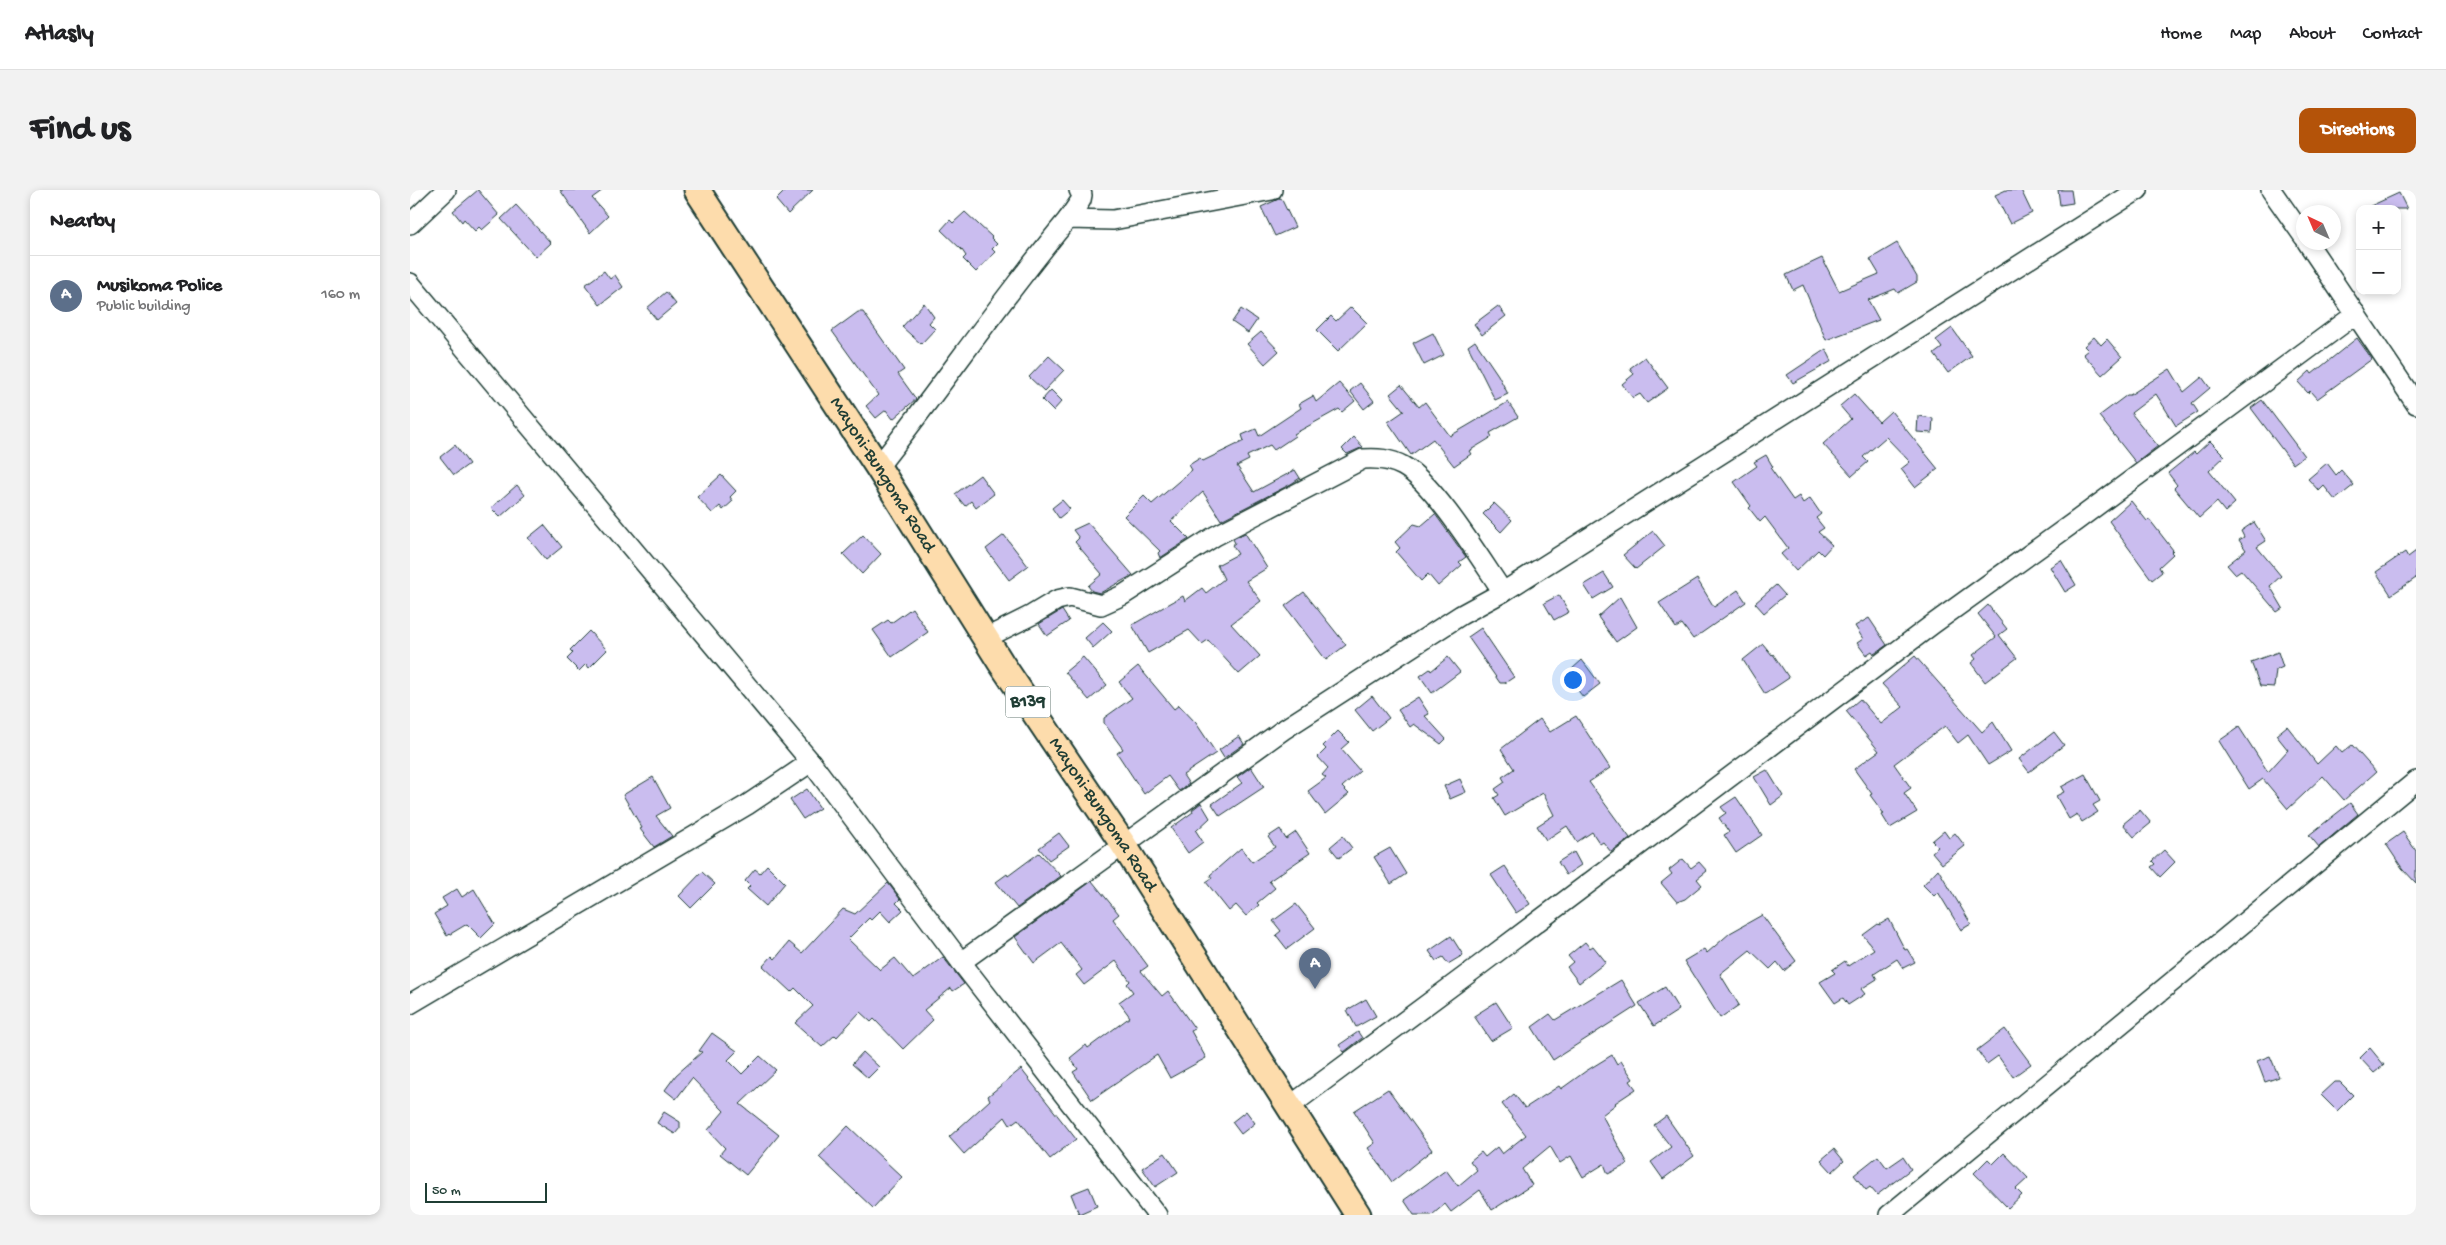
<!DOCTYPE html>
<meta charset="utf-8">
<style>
body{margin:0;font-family:"Gochi Hand",sans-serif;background:#f2f2f2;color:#202124}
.controls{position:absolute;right:15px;top:15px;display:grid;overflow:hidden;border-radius:10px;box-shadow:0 2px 8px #0003}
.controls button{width:45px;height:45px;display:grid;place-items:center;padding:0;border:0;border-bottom:1px solid #e0e0e0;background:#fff;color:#202124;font:25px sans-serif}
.compass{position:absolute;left:1886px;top:15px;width:45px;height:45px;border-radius:50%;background:#fff;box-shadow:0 2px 8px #0003;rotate:316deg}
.scale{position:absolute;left:15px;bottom:12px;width:122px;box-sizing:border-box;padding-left:5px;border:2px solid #1f3d34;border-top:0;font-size:14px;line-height:18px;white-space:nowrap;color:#1f3d34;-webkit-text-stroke:4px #fff;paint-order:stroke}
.you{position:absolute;left:1162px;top:489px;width:18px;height:18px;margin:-12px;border:4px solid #fff;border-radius:50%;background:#1a73e8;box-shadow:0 0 0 8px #1a73e833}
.badge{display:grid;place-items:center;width:32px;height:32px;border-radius:50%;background:#b45309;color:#fff;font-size:16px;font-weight:700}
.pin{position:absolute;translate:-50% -41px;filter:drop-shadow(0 1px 2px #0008)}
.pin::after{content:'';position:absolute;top:26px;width:18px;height:15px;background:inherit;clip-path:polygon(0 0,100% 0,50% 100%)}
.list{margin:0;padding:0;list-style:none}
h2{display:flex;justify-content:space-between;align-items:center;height:65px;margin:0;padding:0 20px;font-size:21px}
h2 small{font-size:16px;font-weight:400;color:#757577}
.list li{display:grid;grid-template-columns:32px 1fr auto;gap:15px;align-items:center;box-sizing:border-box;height:80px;padding:0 20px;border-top:1px solid #e0e0e0}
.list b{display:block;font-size:19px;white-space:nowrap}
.list p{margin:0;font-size:16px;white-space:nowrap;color:#757577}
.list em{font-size:16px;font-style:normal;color:#757577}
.map{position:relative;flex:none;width:2006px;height:1025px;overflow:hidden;border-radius:10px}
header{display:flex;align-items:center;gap:30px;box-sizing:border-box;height:70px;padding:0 25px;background:#fff;border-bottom:1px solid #e0e0e0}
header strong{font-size:24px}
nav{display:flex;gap:28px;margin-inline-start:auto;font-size:18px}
.intro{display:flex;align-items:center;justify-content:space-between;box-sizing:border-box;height:120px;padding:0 30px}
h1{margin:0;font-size:35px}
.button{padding:12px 22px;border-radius:10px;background:#b45309;color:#fff;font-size:18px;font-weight:700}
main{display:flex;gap:30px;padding:0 30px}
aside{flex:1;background:#fff;border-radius:10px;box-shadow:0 2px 8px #0003}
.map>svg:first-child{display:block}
.building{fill:#cabdef;stroke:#1f3d34}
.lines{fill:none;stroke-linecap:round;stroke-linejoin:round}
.minor-casing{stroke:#1f3d34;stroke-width:22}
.major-casing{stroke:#1f3d34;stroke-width:29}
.minor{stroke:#fff;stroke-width:19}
.major{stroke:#fddcac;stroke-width:25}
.labels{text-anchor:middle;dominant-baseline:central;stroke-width:4.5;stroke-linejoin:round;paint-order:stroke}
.shield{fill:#fff;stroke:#627771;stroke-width:1}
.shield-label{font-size:18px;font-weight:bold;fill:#1f3d34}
.street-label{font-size:19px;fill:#1f3d34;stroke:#fff}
</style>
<header>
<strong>Atlasly</strong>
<nav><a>Home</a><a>Map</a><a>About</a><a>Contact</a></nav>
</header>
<div class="intro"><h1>Find us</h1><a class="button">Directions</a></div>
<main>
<aside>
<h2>Nearby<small></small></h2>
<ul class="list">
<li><span class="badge" style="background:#5c6f8a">A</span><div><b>Musikoma Police</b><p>Public building</p></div><em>160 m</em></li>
</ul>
</aside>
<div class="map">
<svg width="2006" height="1025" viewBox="0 0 2006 1025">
<rect width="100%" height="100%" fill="#fff"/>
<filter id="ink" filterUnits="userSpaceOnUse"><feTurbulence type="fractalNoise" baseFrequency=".02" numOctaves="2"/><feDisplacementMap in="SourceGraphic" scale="10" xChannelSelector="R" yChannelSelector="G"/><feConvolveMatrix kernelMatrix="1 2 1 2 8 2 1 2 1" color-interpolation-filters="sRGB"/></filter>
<g filter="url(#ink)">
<g class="building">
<polygon points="68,0 89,25 72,40 69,37 65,41 54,29 52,32 43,21"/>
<polygon points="150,0 193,0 182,8 198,26 180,43"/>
<polygon points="376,0 403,0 378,24 366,10"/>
<polygon points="1596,0 1611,0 1622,23 1600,34 1585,5"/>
<polygon points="1648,0 1661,0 1663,13 1650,15"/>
<polygon points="1989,3 1997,19 1954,19"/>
<polygon points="871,8 885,37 865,46 851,17"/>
<polygon points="106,15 141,53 126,67 91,29"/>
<polygon points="555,22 582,47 581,48 587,54 582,59 585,62 566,82 553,69 556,66 552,60 531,40 540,30 543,33"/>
<polygon points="1487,53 1507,87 1507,92 1488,103 1485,99 1458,110 1469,130 1416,150 1393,95 1383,100 1376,85 1412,68 1429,101 1469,84 1460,69"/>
<polygon points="194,81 200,89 205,85 213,97 190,115 175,95"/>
<polygon points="256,102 266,114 247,130 237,118"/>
<polygon points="514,113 524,127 519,133 525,139 511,154 492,137"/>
<polygon points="1088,116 1096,126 1072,145 1064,134"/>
<polygon points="941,117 957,133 928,161 907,140 921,126 926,131"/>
<polygon points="831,119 847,130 838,143 822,132"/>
<polygon points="448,122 453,122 494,180 488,184 506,209 483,229 476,220 466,228 456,216 468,205 422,141"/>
<polygon points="1542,138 1562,166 1538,183 1524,164 1532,158 1526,150"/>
<polygon points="851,142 869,161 855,174 837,154"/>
<polygon points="1023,143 1034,165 1014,175 1003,153"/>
<polygon points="1684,147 1691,155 1697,149 1712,167 1692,185 1673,164 1678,160 1674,156"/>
<polygon points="1947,148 1962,169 1907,209 1900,201 1898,203 1888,192 1900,181 1902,184"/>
<polygon points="1065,151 1088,185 1098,204 1085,210 1058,156"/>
<polygon points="1416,159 1422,171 1383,193 1377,185"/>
<polygon points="639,166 654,180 634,201 619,187"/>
<polygon points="1235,167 1258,198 1237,213 1230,204 1223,208 1212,194 1224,184 1220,178"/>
<polygon points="1760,179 1774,202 1792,187 1800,198 1782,213 1788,222 1766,236 1746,204 1721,223 1748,256 1726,273 1689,226 1717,205 1720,205"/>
<polygon points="929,193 945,211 932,222 929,219 884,244 885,246 864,260 860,255 837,266 839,270 827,276 844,302 885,280 890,288 881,294 811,330 793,302 761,331 779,349 750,368 748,363 750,361 714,326 734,306 742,314 782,280 779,275 790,268 793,271 834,251 832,245 846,239 849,246 891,218 889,214 903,206 906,212"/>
<polygon points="950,193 964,211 954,219 940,201"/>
<polygon points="991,195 1009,217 1015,212 1040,246 1098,212 1108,227 1080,243 1082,247 1059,261 1061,264 1044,276 1023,249 1001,265 978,232 994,221 980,204"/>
<polygon points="641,200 652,211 643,221 632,210"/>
<polygon points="1444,204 1469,232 1481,221 1528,279 1505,297 1491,279 1500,272 1476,247 1453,267 1458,272 1442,286 1413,254 1441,229 1430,216"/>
<polygon points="1852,210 1894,266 1883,274 1841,218"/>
<polygon points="1508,226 1523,228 1522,243 1507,242"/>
<polygon points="944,247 953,257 937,264 932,259"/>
<polygon points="1800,251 1815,266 1799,281 1825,313 1815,322 1807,312 1789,328 1764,298 1767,295 1758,283 1784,262 1786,264"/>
<polygon points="45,255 59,274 44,285 30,267"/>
<polygon points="1356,265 1363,277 1361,279 1383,310 1389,306 1393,313 1400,308 1411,324 1406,328 1414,338 1408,342 1422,355 1413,365 1408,360 1386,381 1371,364 1378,358 1355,327 1350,332 1339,318 1341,316 1324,292 1347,276 1344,272"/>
<polygon points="1917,273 1926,285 1931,280 1944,295 1925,310 1914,296 1909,301 1898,289"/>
<polygon points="311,285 326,301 320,307 323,311 313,320 310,316 302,323 287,307"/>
<polygon points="570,285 584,304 566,318 561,311 555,316 545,304"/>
<polygon points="107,295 115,305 90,327 81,318"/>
<polygon points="652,310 660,319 649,328 642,318"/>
<polygon points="1721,311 1737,331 1739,329 1763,360 1761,362 1763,364 1749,377 1752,382 1742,390 1699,331"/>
<polygon points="1084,313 1102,330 1091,342 1073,324"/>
<polygon points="1025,324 1056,367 1049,372 1052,375 1028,396 1018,384 1011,391 986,362 990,358 985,352 1004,334 1011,336"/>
<polygon points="1844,332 1856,351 1847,357 1871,386 1860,396 1873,418 1867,422 1831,380 1825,384 1817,375 1836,360 1829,350 1834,347 1831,341"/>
<polygon points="678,333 723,385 690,403 682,401 678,396 692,384 665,352 669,348 663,340"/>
<polygon points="134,335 152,357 136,370 118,348"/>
<polygon points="1243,341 1255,356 1226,379 1213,365"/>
<polygon points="835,343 857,378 836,391 851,411 821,434 850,466 829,484 798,450 792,454 779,440 738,463 722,435 773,406 775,411 792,398 796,403 814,389 807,375 828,364 822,355 825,353 823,349"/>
<polygon points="453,345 471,364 452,384 433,364"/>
<polygon points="594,345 618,376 599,390 576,359"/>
<polygon points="2006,361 2006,388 1981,405 1966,382 1995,362 1998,367"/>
<polygon points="1651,370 1666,395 1655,402 1640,377"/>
<polygon points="1194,383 1203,397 1183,409 1174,395"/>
<polygon points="1287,389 1304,417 1328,400 1336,412 1283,449 1272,434 1266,438 1249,413"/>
<polygon points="1366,395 1375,405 1354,423 1345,413"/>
<polygon points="894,402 936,455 916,470 875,416"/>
<polygon points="1149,405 1159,422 1144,430 1134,413"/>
<polygon points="1210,407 1227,437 1206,452 1188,427"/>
<polygon points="1578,415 1597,439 1589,445 1607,468 1575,492 1561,473 1566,469 1563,465 1586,447 1568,424"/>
<polygon points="502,418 518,442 482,467 463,440 478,430 481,433"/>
<polygon points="652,420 659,431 637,446 629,434"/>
<polygon points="1459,428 1477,455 1464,464 1462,461 1456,465 1447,453 1453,449 1445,436"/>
<polygon points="693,432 702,441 683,458 675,448"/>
<polygon points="1071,438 1104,487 1095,493 1090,493 1058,447"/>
<polygon points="179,441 197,460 179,478 176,474 169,481 157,469 163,463 160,460"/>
<polygon points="1353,454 1362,465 1363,464 1379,488 1355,504 1333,470"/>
<polygon points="1868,462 1873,477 1866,480 1864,497 1850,496 1841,472"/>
<polygon points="1505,466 1572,542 1583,532 1601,561 1578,575 1558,545 1548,553 1535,536 1484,574 1501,598 1494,603 1507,622 1480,638 1472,625 1474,624 1460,605 1462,604 1444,579 1469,561 1436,521 1450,509 1471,534 1493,517 1472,494"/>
<polygon points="673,467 697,495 679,510 655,482"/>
<polygon points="1038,467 1050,482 1022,503 1010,486 1020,479 1021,481"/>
<polygon points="1172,470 1190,494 1173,507 1162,493 1168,488 1162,479"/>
<polygon points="728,476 764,519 769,515 786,533 806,563 773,585 779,594 769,601 758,586 734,604 707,563 713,559 694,533 694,528 722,508 709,492"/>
<polygon points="962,506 979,528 962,541 945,520"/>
<polygon points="1008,507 1019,524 1015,526 1036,549 1031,554 1004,534 1000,537 988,520"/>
<polygon points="1166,526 1200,578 1179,592 1220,648 1201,662 1193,652 1190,654 1182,642 1167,652 1157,636 1136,650 1127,636 1144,625 1133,603 1095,626 1084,608 1089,605 1085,599 1095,592 1092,587 1104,579 1091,559 1130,529 1140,542"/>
<polygon points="1877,536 1907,574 1926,556 1932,563 1942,555 1966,582 1934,610 1913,586 1878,619 1853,589 1839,599 1809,551 1829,537 1858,582 1878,560 1866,545"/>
<polygon points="928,541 939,552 931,559 950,581 932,597 939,604 915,624 898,601 916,588 912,585 918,578 908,567 916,559 913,556"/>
<polygon points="1644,542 1654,555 1619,582 1609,569"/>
<polygon points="829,546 834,554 814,568 809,560"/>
<polygon points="841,577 854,597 810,626 802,614 832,593 827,587"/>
<polygon points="1357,580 1373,606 1361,615 1344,587"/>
<polygon points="1675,584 1690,611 1683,615 1688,622 1672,632 1667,624 1659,629 1646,606 1654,602 1651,597"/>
<polygon points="243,587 260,618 246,626 262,646 244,657 230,639 232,638 213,605"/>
<polygon points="1050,589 1056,602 1040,609 1034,596"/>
<polygon points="397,599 410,618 393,629 380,610"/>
<polygon points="1326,607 1352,645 1326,663 1314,645 1319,642 1309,628 1316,623 1311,617"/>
<polygon points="791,613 800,628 786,641 793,652 778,663 761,638 783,622 782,620"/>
<polygon points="1940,613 1948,624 1909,657 1899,645"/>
<polygon points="1730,620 1741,633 1724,647 1713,634"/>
<polygon points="870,639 876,649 886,642 900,663 859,691 865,698 847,713 849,715 836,726 826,715 819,721 796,692 802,688 800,685 831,658 842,672 865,657 858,647"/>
<polygon points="1534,641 1539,648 1545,643 1555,656 1532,674 1522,662 1528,657 1522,651"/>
<polygon points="1993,642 2006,661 2006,693 1992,678 1976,654"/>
<polygon points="649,643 659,656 639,670 629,658"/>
<polygon points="933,646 942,658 929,668 920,657"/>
<polygon points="980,658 996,684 981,694 964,667"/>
<polygon points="1754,660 1765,672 1750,687 1741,677 1745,674 1742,671"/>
<polygon points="1164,662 1171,675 1156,685 1148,672"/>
<polygon points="629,663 651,686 607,718 586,692 597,684 598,686"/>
<polygon points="1273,669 1281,678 1289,672 1297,681 1287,689 1292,695 1275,709 1267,712 1251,693 1262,684 1259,680"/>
<polygon points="357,675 375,693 356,716 337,699 340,696 335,691 345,679 350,683"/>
<polygon points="1095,676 1120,714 1106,723 1081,685"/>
<polygon points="1528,679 1561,734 1551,740 1528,702 1524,706 1513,695"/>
<polygon points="292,682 305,694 281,718 269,706"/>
<polygon points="682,691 709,724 703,729 738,776 731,781 752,806 758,801 785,839 781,841 796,868 760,888 747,865 682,910 663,882 668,879 660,868 676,855 678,858 720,827 709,812 723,802 717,794 720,791 706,771 674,795 666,785 672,780 651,753 624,773 605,747"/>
<polygon points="478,693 490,709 486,713 493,720 480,732 470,721 461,730 459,728 438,749 470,780 485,768 503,789 533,767 554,794 543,801 541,798 514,820 523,830 493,859 464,829 461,832 450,822 427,847 425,845 412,857 385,833 403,816 385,798 381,802 353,776 362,766 365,769 379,752 392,763 433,719 445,724"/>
<polygon points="47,699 52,707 64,699 85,734 71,748 57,734 37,746 24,724 37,716 32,708"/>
<polygon points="886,714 905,738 877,759 866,745 871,741 863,731"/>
<polygon points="1352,725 1386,771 1374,781 1367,772 1360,779 1340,760 1310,784 1329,815 1310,828 1274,771 1294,759 1297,763 1320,743"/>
<polygon points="1479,729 1495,760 1497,759 1505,772 1493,778 1487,769 1464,784 1467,789 1451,799 1455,804 1438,815 1433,808 1425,813 1410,792 1425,783 1422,780 1435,771 1438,776 1464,759 1453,745 1468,734 1469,735"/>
<polygon points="1041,746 1053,765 1038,774 1033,767 1026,771 1019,761"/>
<polygon points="1175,752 1180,758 1183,756 1196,772 1169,793 1157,777 1163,772 1158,766"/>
<polygon points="1211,790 1227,816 1143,870 1122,837 1140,824 1145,830"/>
<polygon points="1255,797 1269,820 1244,836 1229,813"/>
<polygon points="956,809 966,826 946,837 937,820"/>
<polygon points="1086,812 1103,838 1081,851 1064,826"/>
<polygon points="1595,839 1621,874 1603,887 1588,866 1577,874 1567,860"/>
<polygon points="948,842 952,848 934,862 929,855"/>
<polygon points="302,843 327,861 318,870 332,884 350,866 366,880 330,914 369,945 336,985 310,964 315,958 298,940 314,921 282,888 266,909 255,900 266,885 292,862 289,861"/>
<polygon points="1960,858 1974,875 1964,883 1950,868"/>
<polygon points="453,862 469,877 458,888 442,874"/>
<polygon points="1202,865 1207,874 1211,871 1223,889 1220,891 1226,899 1205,913 1206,914 1192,925 1218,974 1198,984 1194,974 1173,987 1161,966 1150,973 1140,956 1112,979 1122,995 1082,1020 1070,1000 1041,1022 1035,1014 1022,1025 1004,1025 994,1010 1036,980 1048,996 1067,980 1060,971 1071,962 1075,967 1087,957 1092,964 1116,945 1092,914 1104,904 1115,918 1149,896 1151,899 1176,881"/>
<polygon points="1860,866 1869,887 1855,892 1847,871"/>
<polygon points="611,879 666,949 640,969 608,929 600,935 595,927 554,964 539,947 580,910 578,906"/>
<polygon points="1925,892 1930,892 1943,905 1927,921 1911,905"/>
<polygon points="978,899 1022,960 982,992 958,958 965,953 944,921"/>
<polygon points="836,921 845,933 831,944 822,932"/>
<polygon points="254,922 270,932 270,938 265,944 247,933"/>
<polygon points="1256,926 1284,966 1253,989 1241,972 1261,957 1244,935"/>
<polygon points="438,936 492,987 463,1018 409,967"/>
<polygon points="1424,959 1434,971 1422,982 1411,970"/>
<polygon points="755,963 768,982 745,997 732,978"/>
<polygon points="1594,963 1618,988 1606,999 1612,1005 1598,1018 1564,983 1578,969 1583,974"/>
<polygon points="1468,966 1477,978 1493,967 1501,979 1467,1005 1460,997 1456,1000 1444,985"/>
<polygon points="679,997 687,1016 669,1024 661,1004"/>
</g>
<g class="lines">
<g class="minor-casing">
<g id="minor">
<polyline points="1861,0 1894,47"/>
<polyline points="658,29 671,10 672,5 669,0"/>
<polyline points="0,34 36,0"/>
<polyline points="1897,52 2006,214"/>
<polyline points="0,93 401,572 551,772 747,1025"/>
<path d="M468,277C533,195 591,109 658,29L703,30L862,0"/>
<path d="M576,448L622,425L647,410L660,407L691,415L713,405L805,346L953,269C968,268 980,269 993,276C1024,293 1071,370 1093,402"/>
<polyline points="551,772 873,540 1051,425 1093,402 1728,0"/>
<polyline points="0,814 337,615 401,572"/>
<polyline points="880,916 1066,778 1523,434 1666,331 1946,124"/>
<polyline points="1479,1025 2006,591"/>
</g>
</g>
<g class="major-casing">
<g id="major">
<path id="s1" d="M287,0L468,277L591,473L713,654L948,1025"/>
</g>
</g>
<use href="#minor" class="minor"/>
<use href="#major" class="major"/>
</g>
</g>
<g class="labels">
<rect class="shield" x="595.5" y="496.5" width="45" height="31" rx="4"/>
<g class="shield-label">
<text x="618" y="512">B139</text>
</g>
<g class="street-label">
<text stroke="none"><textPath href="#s1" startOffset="340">Mayoni-Bungoma Road</textPath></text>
<text stroke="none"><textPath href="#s1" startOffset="745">Mayoni-Bungoma Road</textPath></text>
</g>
</g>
</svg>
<div class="controls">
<button>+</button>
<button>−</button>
</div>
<svg class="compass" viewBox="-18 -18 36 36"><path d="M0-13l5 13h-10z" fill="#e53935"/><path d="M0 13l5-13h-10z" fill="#757577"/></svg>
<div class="scale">50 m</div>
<div class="you"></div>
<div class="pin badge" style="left:905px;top:799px;background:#5c6f8a">A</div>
</div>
</main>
